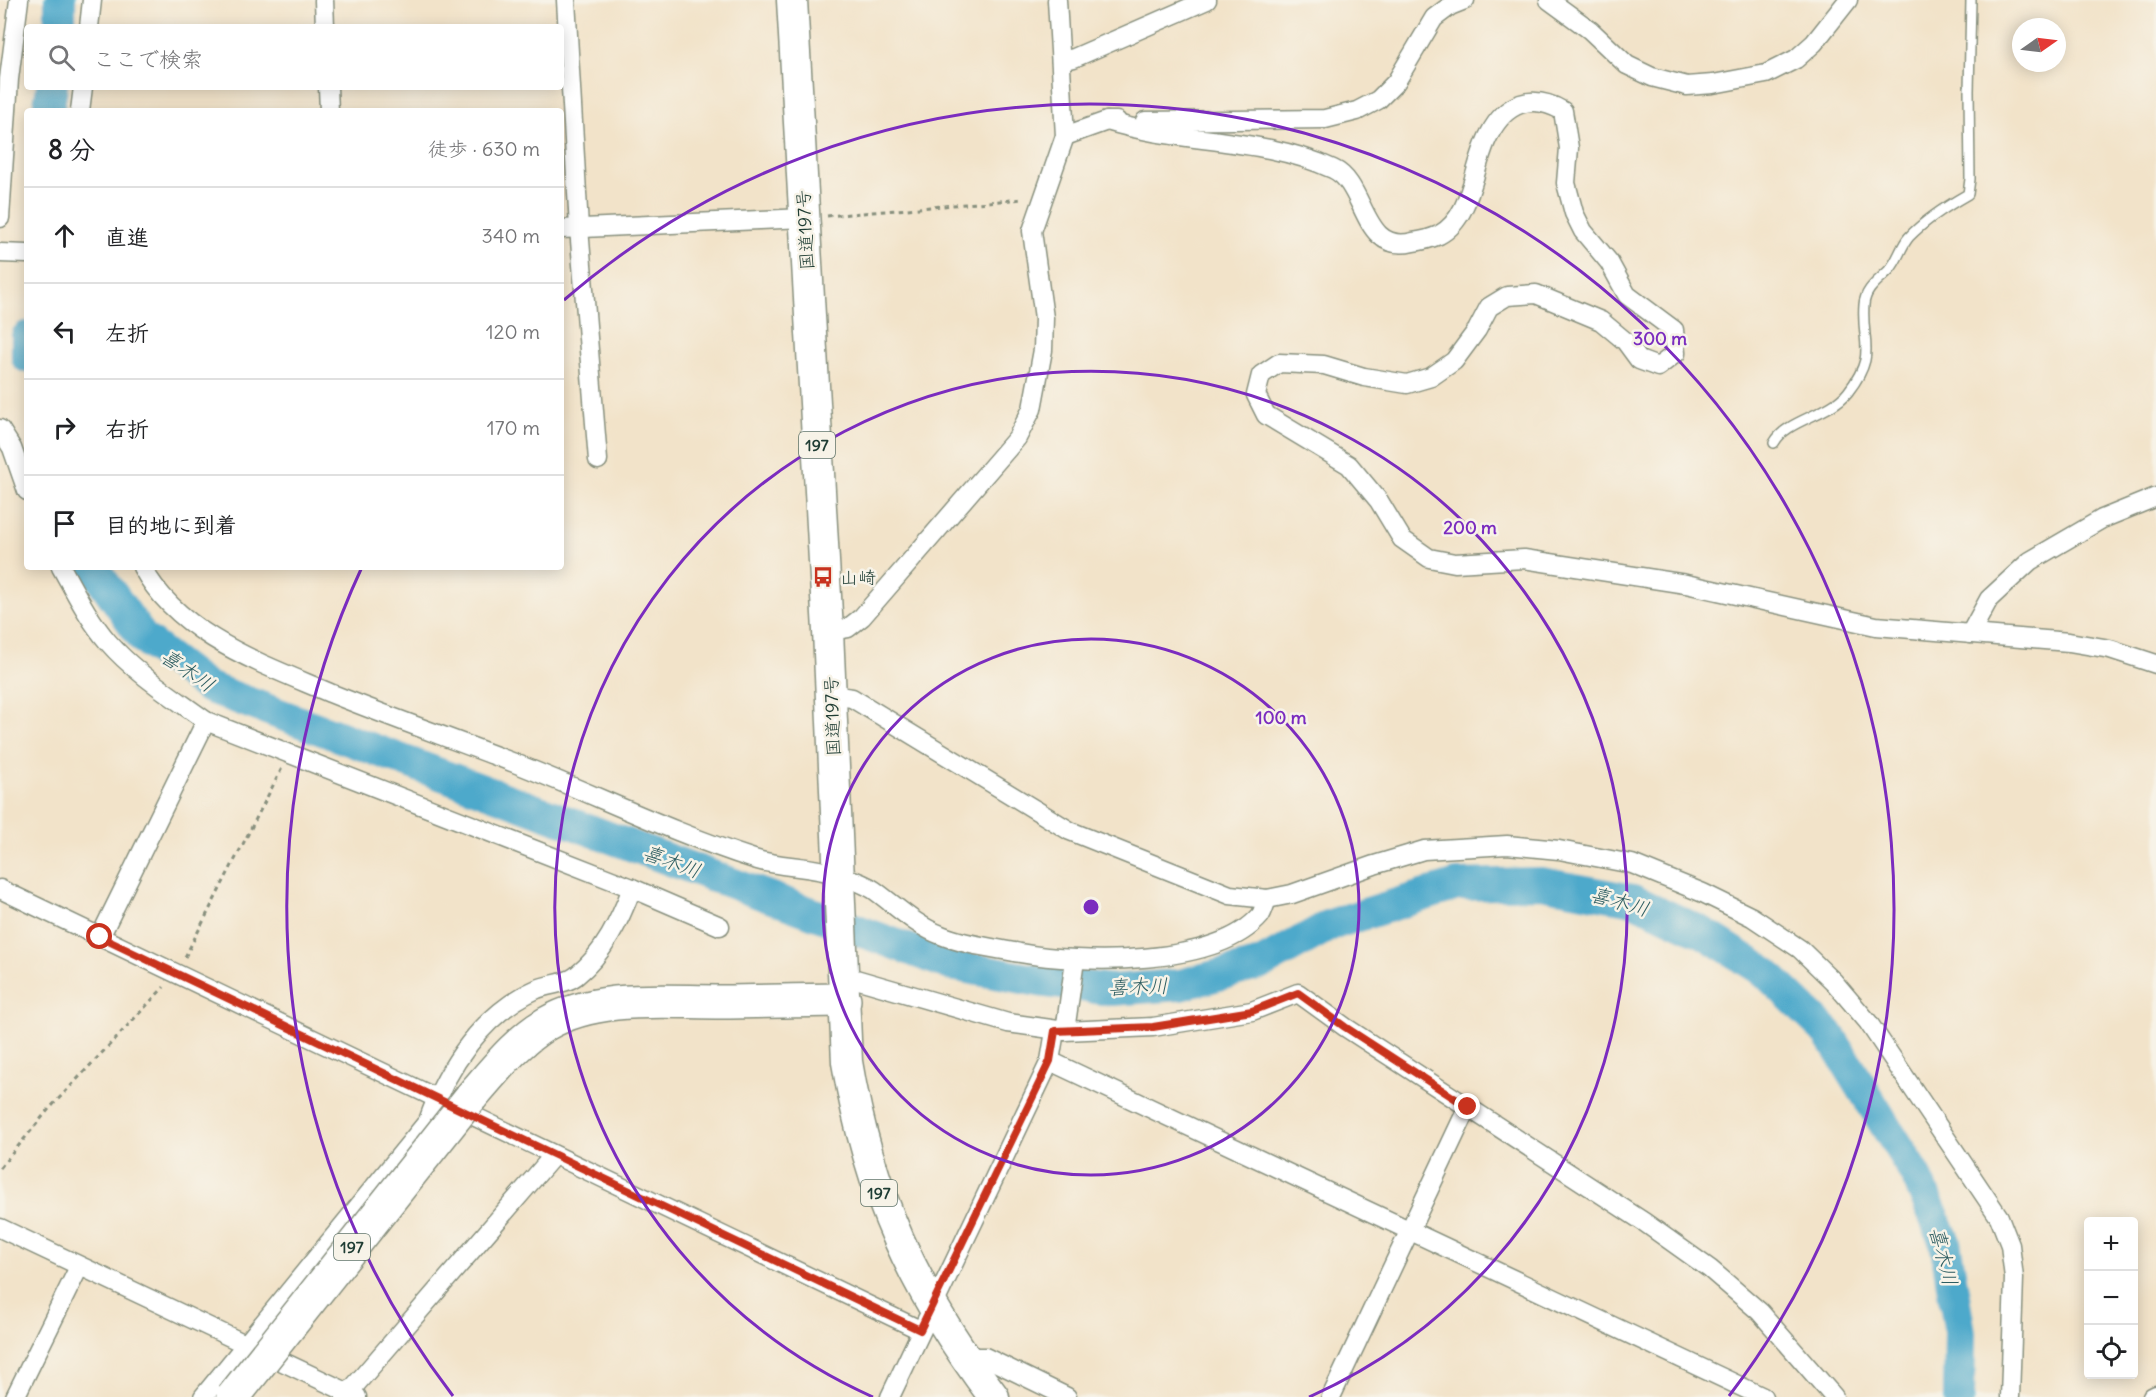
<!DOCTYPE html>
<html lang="ja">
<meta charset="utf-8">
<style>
body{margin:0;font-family:Delius,"Klee One",sans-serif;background:#f2f2f2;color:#202124}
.controls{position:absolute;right:18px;bottom:18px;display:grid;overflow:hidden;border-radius:6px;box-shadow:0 3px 15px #0003}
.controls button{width:54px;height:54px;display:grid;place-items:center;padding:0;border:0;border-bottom:2px solid #e0e0e0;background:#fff;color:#202124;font:30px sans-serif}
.compass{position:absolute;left:2012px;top:18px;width:54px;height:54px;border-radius:50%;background:#fff;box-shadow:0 3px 15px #0003;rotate:76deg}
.stop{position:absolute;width:18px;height:18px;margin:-14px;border:4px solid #c8321e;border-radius:50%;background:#fff}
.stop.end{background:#c8321e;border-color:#fff;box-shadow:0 2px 6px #0008}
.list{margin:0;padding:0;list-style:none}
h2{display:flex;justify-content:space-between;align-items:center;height:78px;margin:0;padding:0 24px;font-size:26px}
h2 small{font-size:20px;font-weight:400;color:#757577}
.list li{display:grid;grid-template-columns:39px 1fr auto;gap:18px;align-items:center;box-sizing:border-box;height:96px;padding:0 24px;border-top:2px solid #e0e0e0}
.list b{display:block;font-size:22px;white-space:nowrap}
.list em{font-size:20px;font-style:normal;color:#757577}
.icon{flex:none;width:33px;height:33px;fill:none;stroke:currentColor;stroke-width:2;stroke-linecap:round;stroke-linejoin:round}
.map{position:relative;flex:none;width:2156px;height:1397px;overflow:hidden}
.search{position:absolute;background:#fff;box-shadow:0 3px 15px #0003;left:24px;top:24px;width:540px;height:66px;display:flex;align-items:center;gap:15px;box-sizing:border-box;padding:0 21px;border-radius:6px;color:#757577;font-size:22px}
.panel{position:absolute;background:#fff;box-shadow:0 3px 15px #0003;left:24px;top:108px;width:540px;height:462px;border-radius:6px}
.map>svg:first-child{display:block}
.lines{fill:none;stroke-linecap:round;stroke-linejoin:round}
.river{stroke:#4da9cb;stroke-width:32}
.service-casing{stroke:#88907e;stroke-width:12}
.minor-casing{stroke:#88907e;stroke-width:21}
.trunk-casing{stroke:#88907e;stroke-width:33}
.motorway-casing{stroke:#88907e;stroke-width:36}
.path{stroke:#88907e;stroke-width:3;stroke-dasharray:4.5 4.5;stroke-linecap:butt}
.service{stroke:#fff;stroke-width:9}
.minor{stroke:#fff;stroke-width:18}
.trunk{stroke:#fff;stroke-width:30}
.motorway{stroke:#fff;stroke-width:33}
.motorway-bridge-casing{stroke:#88907e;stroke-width:36;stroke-linecap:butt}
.motorway-bridge{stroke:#fff;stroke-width:33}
.route{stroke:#c8321e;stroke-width:8}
.ring{fill:none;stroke:#7b2cbf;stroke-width:3}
.labels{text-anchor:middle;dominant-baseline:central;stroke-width:5;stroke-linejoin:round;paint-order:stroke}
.shield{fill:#f7f3e8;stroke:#60746a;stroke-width:1.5}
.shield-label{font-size:16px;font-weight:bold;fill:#1f3d34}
.street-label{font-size:18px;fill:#1f3d34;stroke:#f7f3e8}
.poi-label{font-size:18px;fill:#1f3d34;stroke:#f7f3e8;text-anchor:start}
.water-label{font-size:20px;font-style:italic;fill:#2d5d61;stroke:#f7f3e8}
.centre{fill:#7b2cbf;stroke:#f7f3e8;stroke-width:3}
.ring-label{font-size:18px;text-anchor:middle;font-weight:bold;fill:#7b2cbf;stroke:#f7f3e8;stroke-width:5;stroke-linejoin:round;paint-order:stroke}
</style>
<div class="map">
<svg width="2156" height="1397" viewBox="0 0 2156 1397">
<rect width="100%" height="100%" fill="#f7f3e8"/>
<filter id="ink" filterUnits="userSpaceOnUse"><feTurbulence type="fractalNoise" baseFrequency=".0167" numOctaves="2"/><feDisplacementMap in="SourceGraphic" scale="12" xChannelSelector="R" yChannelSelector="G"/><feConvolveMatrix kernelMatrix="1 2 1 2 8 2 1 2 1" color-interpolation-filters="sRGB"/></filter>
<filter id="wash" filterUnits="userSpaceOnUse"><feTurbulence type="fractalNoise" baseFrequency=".008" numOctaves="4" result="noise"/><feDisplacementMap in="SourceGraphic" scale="24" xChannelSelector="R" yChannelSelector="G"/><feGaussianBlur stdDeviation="1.35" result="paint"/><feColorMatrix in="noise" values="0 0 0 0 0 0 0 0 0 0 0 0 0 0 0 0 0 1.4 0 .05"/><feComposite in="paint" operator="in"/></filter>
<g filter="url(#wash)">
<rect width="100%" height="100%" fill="#f2e3c9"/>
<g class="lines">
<g class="river">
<polyline points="60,27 60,0"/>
<polyline points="48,111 52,87"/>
<polyline points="27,337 27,357"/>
<polyline points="93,567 143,638 207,687 951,965 1039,981 1112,990 1180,985 1261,964 1330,925 1457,885 1541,883 1633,900 1704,933 1765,972 1828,1033 1916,1175 1945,1242 1960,1333 1959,1397"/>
</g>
</g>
</g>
<g filter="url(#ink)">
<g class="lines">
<g class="service-casing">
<path id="service" d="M1774,443C1787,419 1829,416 1848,392C1878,353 1861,344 1864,305C1865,288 1880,280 1890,269C1898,260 1901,246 1909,237C1926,219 1947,206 1968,194L1970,179L1969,91L1971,0"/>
</g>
<g class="minor-casing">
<g id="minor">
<polyline points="324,0 325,27"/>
<polyline points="566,0 579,228 598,460"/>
<polyline points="1549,0 1590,30 1627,65 1652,77 1687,86 1713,84 1766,74 1796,59 1814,43 1848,0"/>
<polyline points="89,27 92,0"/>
<polyline points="1061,61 1074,58 1207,0"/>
<polyline points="328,87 329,111"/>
<polyline points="80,111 83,87"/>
<path d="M1107,121C1180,144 1262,136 1333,169C1367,184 1361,255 1413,242C1421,241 1432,238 1439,235C1473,217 1473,164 1489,135C1506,102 1532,93 1563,111L1569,148L1566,183L1574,213L1583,231L1609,262L1627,295L1674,330L1676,353L1658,367L1639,360L1625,341L1601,321L1536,294L1507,296L1489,307L1477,330L1454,361L1431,377L1407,384L1364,377L1324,365L1279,363L1261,375L1256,395L1266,415L1349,465L1379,501L1402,539L1429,558L1455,563L1524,559L1686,584L1876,626L2069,642L2110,649L2156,664"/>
<polyline points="1145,121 1325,119 1357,111 1378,100 1396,82 1434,18 1450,6 1465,0"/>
<polyline points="1065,136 1107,121 1117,121"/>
<polyline points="0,218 9,79 19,0"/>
<polyline points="561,229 804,218"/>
<polyline points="0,253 27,254"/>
<polyline points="0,429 12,448 27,491"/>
<path d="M61,567C75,592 89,620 108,642C136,674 172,696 206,721L632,888L720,926"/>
<path d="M142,567C179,636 263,664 330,693C392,718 455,740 517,764C596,795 673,833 754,859C781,868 810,865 839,875C851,879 864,883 874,890C895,905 916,926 941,935C965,945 995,948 1020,953C1080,964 1216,967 1260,916C1263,912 1265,904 1267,899"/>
<polyline points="828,631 848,628 862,617 1017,438 1032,409 1043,350 1044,318 1032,231 1065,136 1057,0"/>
<polyline points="1970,634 1989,599 2030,561 2102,519 2156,497"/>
<polyline points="831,695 852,698 1070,831 1230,895 1267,899 1292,894 1374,865 1424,850 1507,845 1559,850 1632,864 1703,893 1752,917 1800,949 1834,982 1868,1022 1999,1217 2010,1245 2014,1278 2010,1397"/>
<polyline points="0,889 920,1330"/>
<polyline points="100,937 206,721"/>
<polyline points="842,975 1008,1023 1065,1031 1153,1027 1252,1011 1298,993 1345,1027 1644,1222 1710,1269 1760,1312 1834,1397"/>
<polyline points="1065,1031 1075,960"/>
<polyline points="1050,1061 1763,1397"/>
<polyline points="0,1228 357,1397"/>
<polyline points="964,1357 985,1357 1067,1397"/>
<polyline points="15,1397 79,1267"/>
<path d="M203,1397L428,1121C447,1067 483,1013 537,989C549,984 566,984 576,976C604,954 620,920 632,888"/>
<polyline points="345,1397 554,1155"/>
<polyline points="890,1397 1050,1061 1055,1031"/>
<polyline points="1331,1397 1468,1107"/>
<polyline points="2152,1397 2156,1395"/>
</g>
</g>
<g class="trunk-casing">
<path id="trunk" d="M792,0L828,631L847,1062C869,1194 914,1291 994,1397"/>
</g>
<g class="motorway-casing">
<path id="motorway" d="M471,1097C494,1071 516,1042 546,1024C598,994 663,1002 721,1002C762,1002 803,1000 844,1000"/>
</g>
<g class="path">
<polyline points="827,216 1023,199"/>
<polyline points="185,957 282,768"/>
<polyline points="0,1168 49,1109 164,987"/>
</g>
<use href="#service" class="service"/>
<use href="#minor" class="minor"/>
<use href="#trunk" class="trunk"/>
<use href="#motorway" class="motorway"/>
<g class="motorway-bridge-casing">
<polyline id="motorway-bridge" points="233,1397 471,1097"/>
</g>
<use href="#motorway-bridge" class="motorway-bridge"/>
</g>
</g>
<g class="lines" filter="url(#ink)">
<polyline class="route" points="100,937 920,1330 1050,1061 1055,1031 1153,1027 1252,1011 1298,993 1345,1027 1468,1107"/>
</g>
<g class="ring">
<circle cx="1091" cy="907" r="268"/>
<path d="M873 1397A536 536 0 1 1 1309 1397"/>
<path d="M453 1396A804 804 0 0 1 362 567M564 300A804 804 0 0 1 1729 1396"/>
</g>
<defs>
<g id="bus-bare" transform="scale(1.62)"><path d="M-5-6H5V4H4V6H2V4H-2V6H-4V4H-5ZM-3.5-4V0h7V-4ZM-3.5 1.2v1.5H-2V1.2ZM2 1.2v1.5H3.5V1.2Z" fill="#c8321e" stroke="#f7f3e8" stroke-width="2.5" paint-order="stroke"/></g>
</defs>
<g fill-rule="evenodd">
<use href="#bus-bare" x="823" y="577"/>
</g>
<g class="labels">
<g class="shield">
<rect x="799" y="432" width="36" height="26" rx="4.5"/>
<rect x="861" y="1180" width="36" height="26" rx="4.5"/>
<rect x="334" y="1234" width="36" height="26" rx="4.5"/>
</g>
<g class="shield-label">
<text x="817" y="445">197</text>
<text x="879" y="1193">197</text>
<text x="352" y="1247">197</text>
</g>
<g class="street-label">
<text transform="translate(805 230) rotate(-93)">国道197号</text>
<text transform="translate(832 716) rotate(-92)">国道197号</text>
</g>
<g class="poi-label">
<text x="840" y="577">山崎</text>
</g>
<g class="water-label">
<text transform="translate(188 670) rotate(34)">喜木川</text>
<text transform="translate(672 861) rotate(20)">喜木川</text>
<text transform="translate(1620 901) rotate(16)">喜木川</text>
<text transform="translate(1138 986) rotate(-2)">喜木川</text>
<text transform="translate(1944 1256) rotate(76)">喜木川</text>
</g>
</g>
<circle cx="1091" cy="907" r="9" class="centre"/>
<g class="ring-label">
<text x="1660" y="345">300 m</text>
<text x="1470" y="534">200 m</text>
<text x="1281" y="724">100 m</text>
</g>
</svg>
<div class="controls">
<button>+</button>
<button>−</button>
<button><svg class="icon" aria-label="locate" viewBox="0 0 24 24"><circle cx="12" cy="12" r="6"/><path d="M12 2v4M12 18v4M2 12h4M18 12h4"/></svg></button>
</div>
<svg class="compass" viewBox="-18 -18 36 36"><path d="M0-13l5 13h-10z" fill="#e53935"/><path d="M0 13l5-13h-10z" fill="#757577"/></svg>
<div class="stop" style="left:100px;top:937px"></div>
<div class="stop end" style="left:1468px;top:1107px"></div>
<div class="search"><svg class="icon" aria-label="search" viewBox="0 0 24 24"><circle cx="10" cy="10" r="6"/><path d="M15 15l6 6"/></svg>ここで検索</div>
<section class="panel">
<h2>8 分<small>徒歩 · 630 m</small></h2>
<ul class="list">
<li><svg class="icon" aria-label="ahead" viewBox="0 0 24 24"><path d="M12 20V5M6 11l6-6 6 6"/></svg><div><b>直進</b></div><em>340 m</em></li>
<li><svg class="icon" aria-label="left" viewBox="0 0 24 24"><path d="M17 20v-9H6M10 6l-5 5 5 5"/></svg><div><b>左折</b></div><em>120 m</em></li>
<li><svg class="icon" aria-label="right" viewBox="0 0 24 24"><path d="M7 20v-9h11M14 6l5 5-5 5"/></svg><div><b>右折</b></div><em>170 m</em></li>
<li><svg class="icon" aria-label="arrive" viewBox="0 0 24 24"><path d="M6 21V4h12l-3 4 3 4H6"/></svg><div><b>目的地に到着</b></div></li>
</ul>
</section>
</div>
